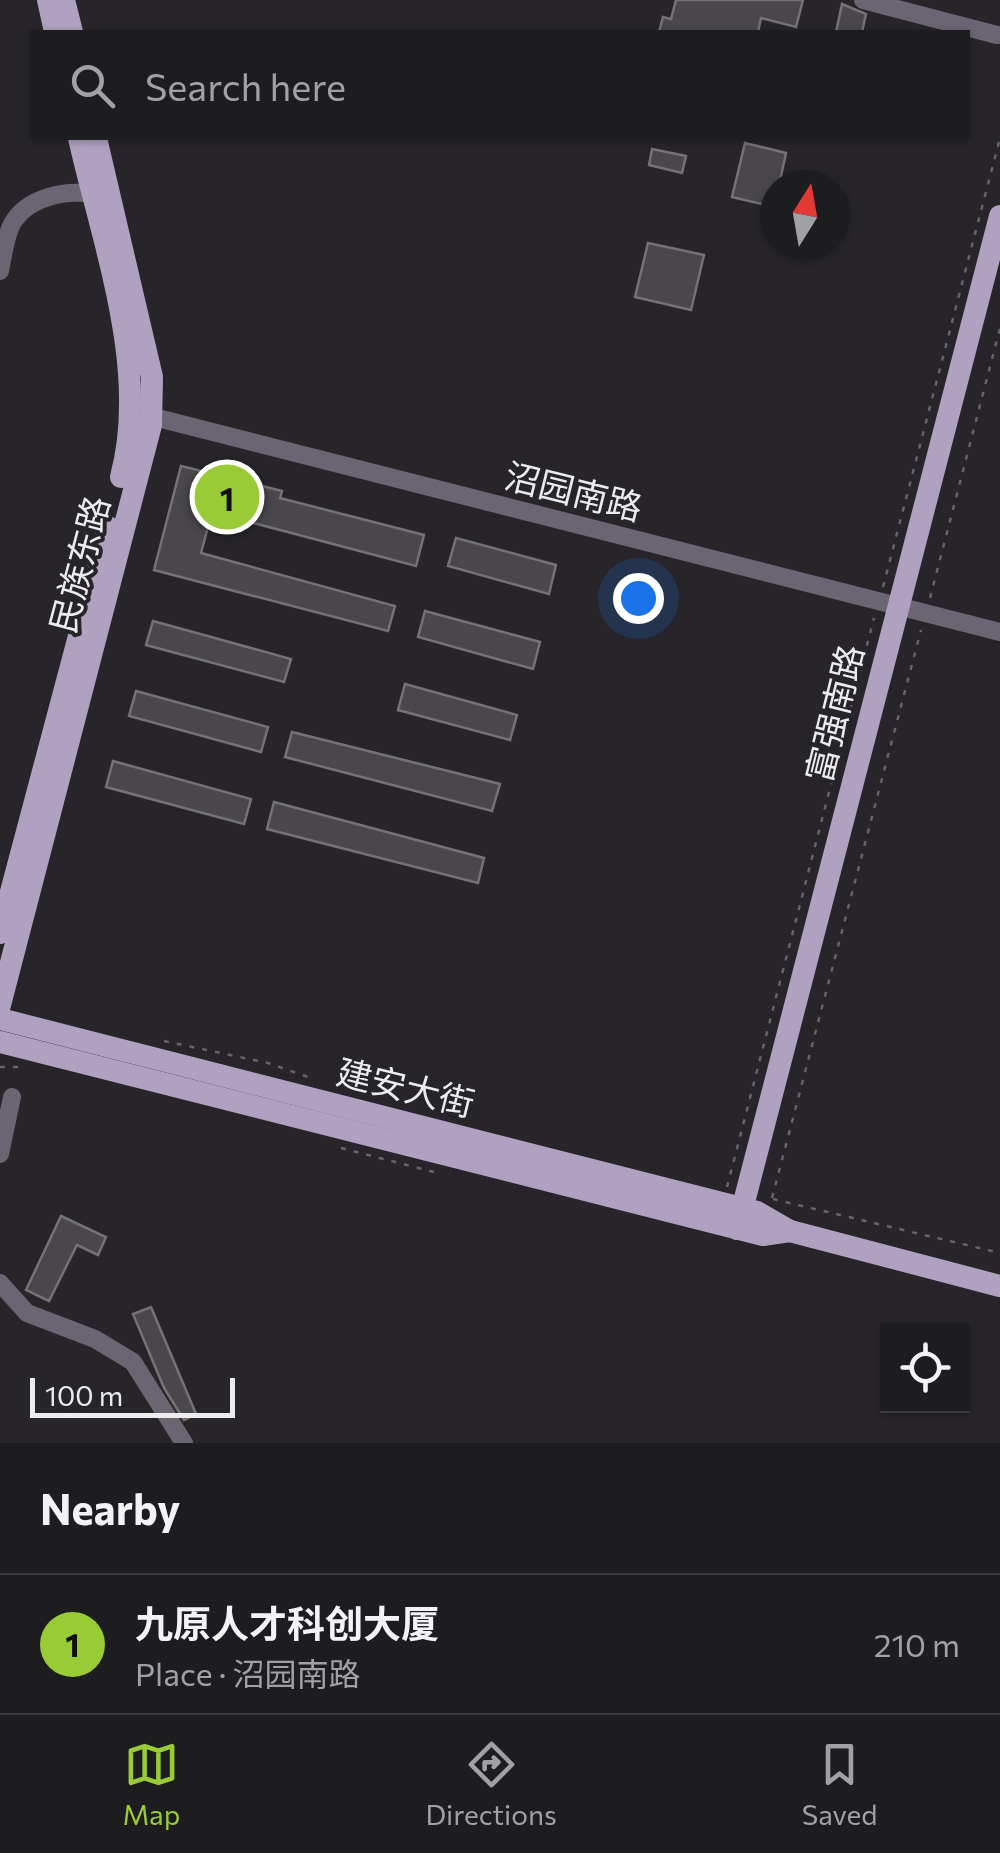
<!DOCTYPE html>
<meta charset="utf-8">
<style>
body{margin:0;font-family:Commissioner,"Noto Sans SC",sans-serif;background:#2a292c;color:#f1f3f6}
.controls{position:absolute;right:30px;bottom:30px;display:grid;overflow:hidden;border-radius:0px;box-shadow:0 2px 8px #0004}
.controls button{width:90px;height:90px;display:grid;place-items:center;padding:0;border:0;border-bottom:2px solid #3b3a3d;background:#1d1c1f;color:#f1f3f6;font:50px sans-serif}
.compass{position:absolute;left:760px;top:170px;width:90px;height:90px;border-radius:50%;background:#1d1c1f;box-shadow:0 2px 8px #0004;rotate:11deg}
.scale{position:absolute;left:30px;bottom:25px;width:205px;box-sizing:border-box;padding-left:10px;border:5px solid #ecebee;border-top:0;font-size:28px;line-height:35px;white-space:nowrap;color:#ecebee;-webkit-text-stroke:8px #272529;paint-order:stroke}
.you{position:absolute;left:638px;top:598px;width:35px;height:35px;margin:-25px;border:8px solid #fff;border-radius:50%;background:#1a73e8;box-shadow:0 0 0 15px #1a73e833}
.badge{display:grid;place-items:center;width:65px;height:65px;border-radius:50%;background:#98cb36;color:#111;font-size:32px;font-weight:700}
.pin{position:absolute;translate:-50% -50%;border:5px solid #fff;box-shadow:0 2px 10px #0006}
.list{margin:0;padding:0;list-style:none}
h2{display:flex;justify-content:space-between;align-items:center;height:130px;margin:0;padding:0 40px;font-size:42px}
h2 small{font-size:32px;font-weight:400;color:#a0a1a4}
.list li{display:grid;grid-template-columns:65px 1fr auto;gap:30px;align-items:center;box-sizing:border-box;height:140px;padding:0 40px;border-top:2px solid #3b3a3d}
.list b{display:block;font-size:38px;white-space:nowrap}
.list p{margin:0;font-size:32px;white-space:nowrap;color:#a0a1a4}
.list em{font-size:32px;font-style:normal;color:#a0a1a4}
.icon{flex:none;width:55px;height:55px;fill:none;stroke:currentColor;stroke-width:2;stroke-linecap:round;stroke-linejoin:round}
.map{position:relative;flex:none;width:1000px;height:1443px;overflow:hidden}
.search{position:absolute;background:#1d1c1f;box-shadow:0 2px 8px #0004;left:30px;right:30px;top:30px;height:110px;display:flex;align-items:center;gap:25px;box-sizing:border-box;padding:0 35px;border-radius:0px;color:#a0a1a4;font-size:38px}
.sheet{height:270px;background:#1d1c1f}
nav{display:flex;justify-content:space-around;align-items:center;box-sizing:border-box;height:140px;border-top:2px solid #3b3a3d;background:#1d1c1f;font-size:28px;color:#a0a1a4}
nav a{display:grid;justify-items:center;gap:5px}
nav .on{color:#98cb36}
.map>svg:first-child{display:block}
.building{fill:#49474c;stroke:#747277;stroke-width:2.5}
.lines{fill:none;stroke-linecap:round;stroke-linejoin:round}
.path{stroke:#666468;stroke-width:2.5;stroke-dasharray:5 8;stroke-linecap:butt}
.minor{stroke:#6b6473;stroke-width:18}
.major{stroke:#b0a1c1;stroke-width:22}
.labels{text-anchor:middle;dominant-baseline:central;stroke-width:8;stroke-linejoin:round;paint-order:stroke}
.street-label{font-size:35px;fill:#ecebee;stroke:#272529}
</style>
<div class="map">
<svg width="1000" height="1443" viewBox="0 0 1000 1443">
<rect width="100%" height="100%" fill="#272529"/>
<g class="building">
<polygon points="676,0 803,0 796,27 761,18 758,32 659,32 663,17 671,19"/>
<polygon points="842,4 866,14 862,32 836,32"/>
<polygon points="745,143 786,153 779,185 775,185 775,207 732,197"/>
<polygon points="652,149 686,156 682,173 649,165"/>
<polygon points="648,243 704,255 691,310 635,297"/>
<polygon points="181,466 282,491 280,498 424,535 416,566 212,512 201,553 395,606 388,631 154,570"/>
<polygon points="456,538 556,565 549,594 448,566"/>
<polygon points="425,611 540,642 533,669 418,637"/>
<polygon points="153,621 291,659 284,682 146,645"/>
<polygon points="405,684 517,715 510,740 398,710"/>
<polygon points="136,691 268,727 261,752 129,716"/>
<polygon points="292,732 500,784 492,811 285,757"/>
<polygon points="113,761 251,799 244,824 106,787"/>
<polygon points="274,802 484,858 478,883 267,829"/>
<polygon points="61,1216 106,1237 98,1255 77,1245 49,1301 26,1290"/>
<polygon points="151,1307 196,1414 184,1420 164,1388 133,1314"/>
</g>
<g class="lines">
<g class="path">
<polyline points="883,587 1000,138"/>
<polyline points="930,598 1000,328"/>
<polyline points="164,1041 268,1063 311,1078"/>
<polyline points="0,1067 23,1067"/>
<polyline points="341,1148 434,1172"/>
<polyline points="727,1187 874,618"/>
<polyline points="772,1198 921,630"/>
<polyline points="773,1199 1000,1253"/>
</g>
<g class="minor">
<polyline points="863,0 997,35"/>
<path d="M0,271C3,257 5,237 12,224C27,197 65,190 92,194"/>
<polyline points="142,414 1000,632"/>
<polyline points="0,1154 12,1097"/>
<polyline points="0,1283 27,1313 95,1339 133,1362 184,1443"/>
</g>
<g class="major">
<polyline points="48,0 55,32"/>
<polyline points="64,0 72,32"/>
<path d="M79,138C103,245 150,369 121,477"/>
<polyline points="0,933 108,527"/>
<polyline points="0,1005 151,425 152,377 96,138"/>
<polyline points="0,1019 757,1212 790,1231 1000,1286"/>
<polyline points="0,1042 763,1235 790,1231"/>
<polyline points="737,1229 1000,216"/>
</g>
</g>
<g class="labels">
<g class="street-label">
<text transform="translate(574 490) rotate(14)">沼园南路</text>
<text transform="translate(78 564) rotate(-75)">民族东路</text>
<text transform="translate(833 713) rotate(-76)">富强南路</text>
<text transform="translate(406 1086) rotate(14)">建安大街</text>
</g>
</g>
</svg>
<div class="controls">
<button><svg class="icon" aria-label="locate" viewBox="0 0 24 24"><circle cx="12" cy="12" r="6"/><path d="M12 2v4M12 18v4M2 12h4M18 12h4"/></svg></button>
</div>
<svg class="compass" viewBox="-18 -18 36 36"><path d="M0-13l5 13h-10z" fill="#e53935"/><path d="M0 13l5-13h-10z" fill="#a0a1a4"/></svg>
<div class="scale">100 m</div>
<div class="you"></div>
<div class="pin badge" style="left:227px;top:497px">1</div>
<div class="search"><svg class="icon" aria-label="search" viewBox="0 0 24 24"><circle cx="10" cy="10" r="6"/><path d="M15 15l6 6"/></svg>Search here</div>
</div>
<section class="sheet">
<h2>Nearby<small></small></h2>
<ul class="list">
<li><span class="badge">1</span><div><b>九原人才科创大厦</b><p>Place · 沼园南路</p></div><em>210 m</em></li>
</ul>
</section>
<nav>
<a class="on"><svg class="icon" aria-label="map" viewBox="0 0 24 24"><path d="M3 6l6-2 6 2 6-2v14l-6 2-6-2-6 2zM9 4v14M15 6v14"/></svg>Map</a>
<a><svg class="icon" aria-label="directions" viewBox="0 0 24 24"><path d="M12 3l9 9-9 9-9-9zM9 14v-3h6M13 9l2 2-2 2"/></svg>Directions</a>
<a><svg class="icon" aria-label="saved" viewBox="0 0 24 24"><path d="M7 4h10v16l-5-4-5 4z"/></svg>Saved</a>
</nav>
